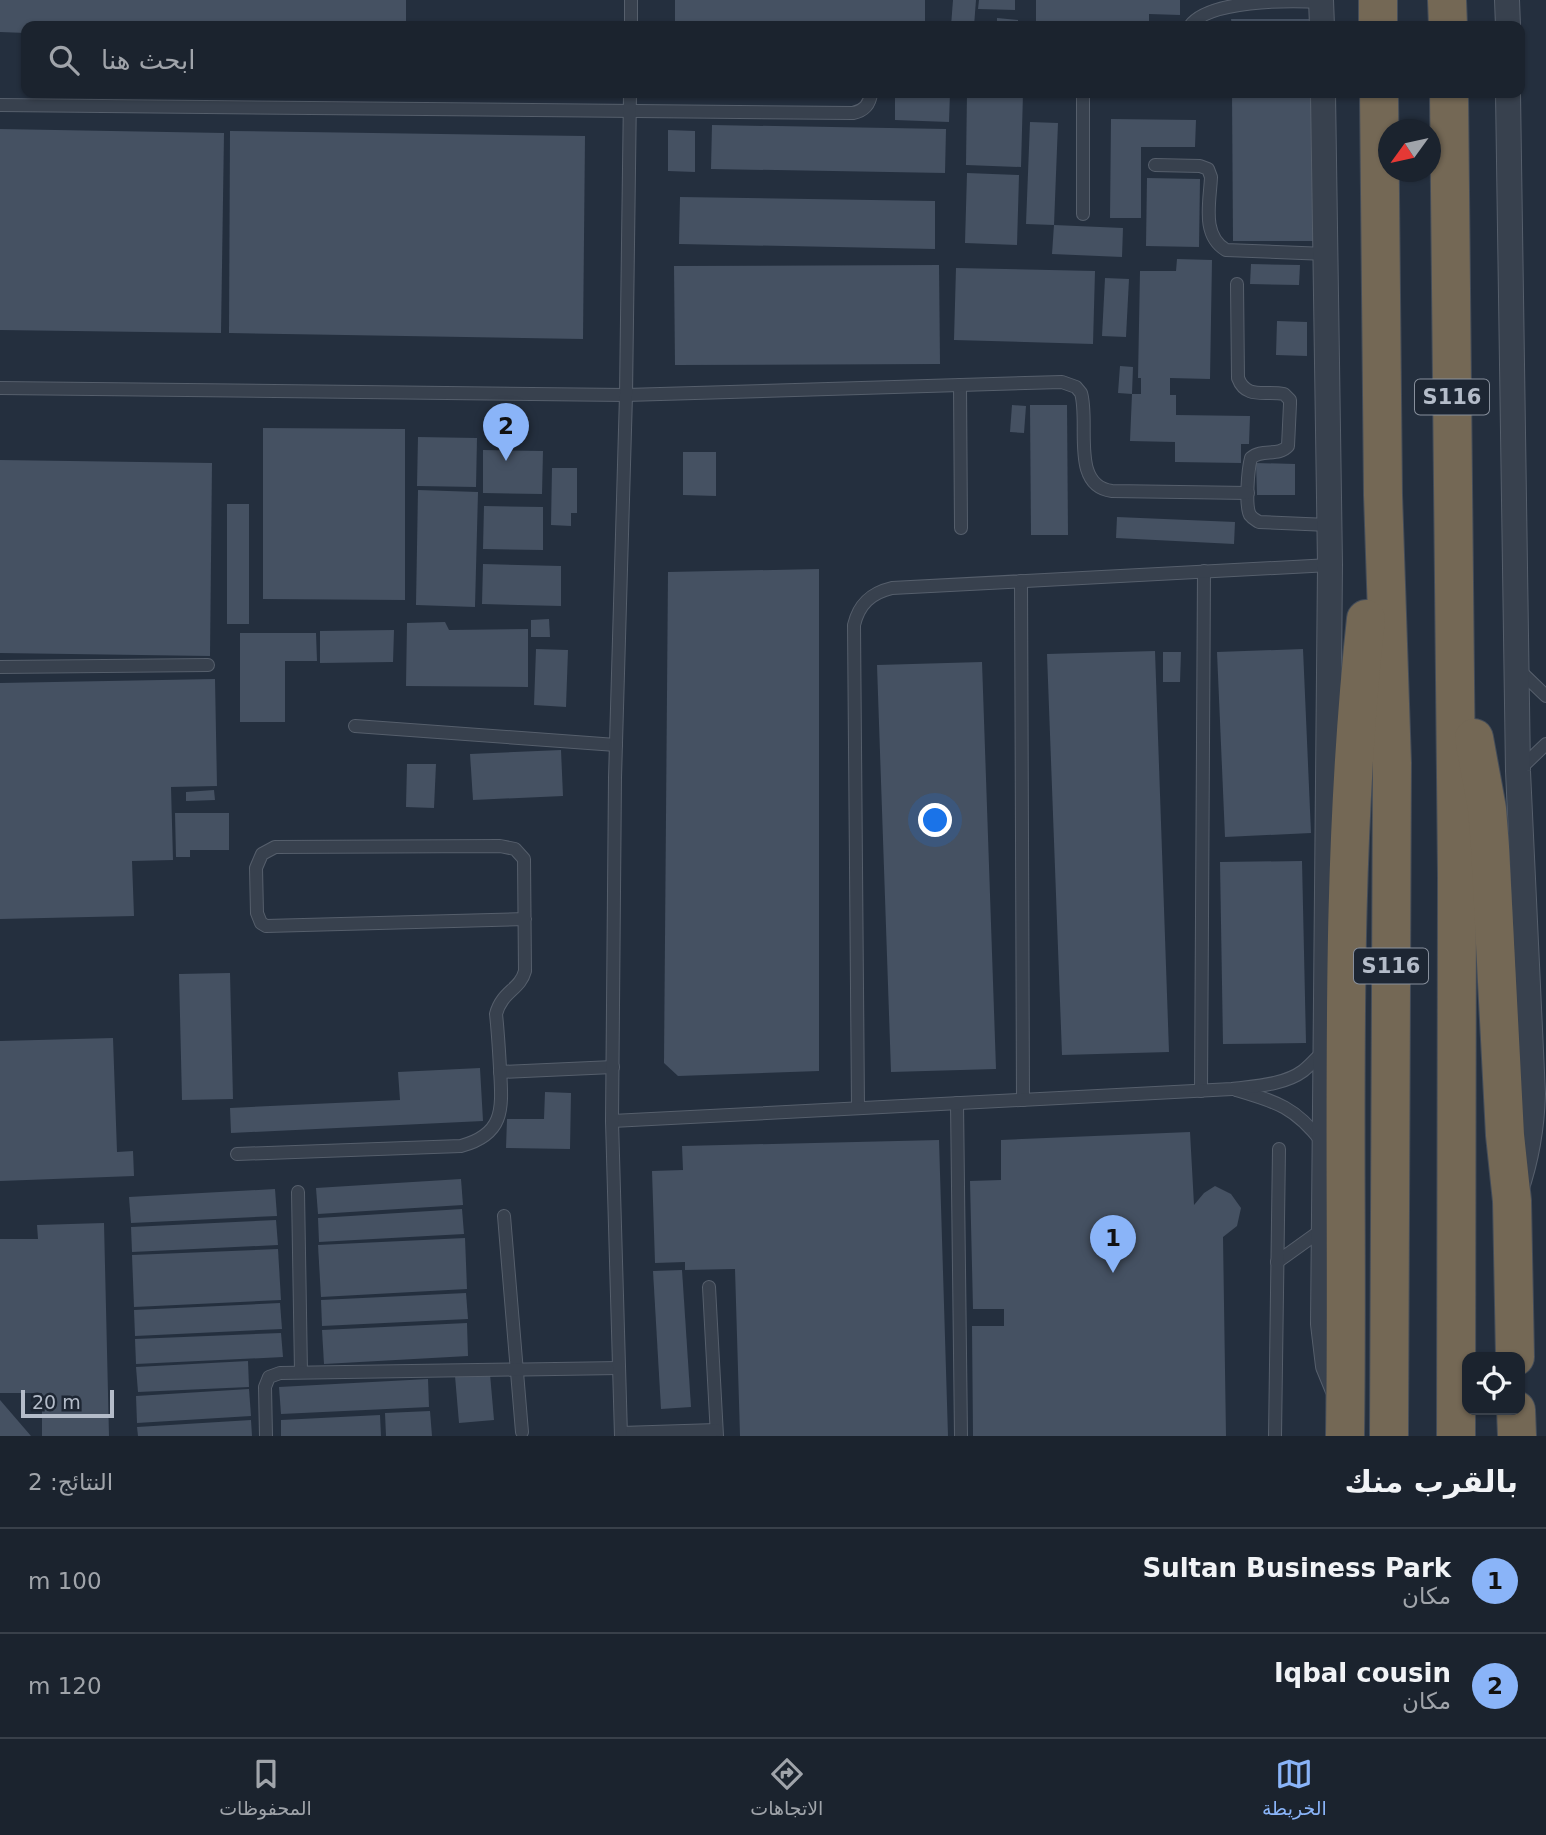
<!DOCTYPE html>
<html lang="ar">
<meta charset="utf-8">
<style>
body{margin:0;font-family:"DejaVu Sans","Noto Sans Arabic",sans-serif;background:#242b36;color:#f1f3f6;direction:rtl}
.controls{position:absolute;right:21px;bottom:21px;display:grid;overflow:hidden;border-radius:14px;box-shadow:0 2px 5px #0004}
.controls button{width:63px;height:63px;display:grid;place-items:center;padding:0;border:0;border-bottom:2px solid #39404a;background:#1b232e;color:#f1f3f6;font:35px sans-serif}
.compass{position:absolute;left:1378px;top:119px;width:63px;height:63px;border-radius:50%;background:#1b232e;box-shadow:0 2px 5px #0004;rotate:237deg}
.scale{position:absolute;left:21px;bottom:18px;width:93px;box-sizing:border-box;padding-left:7px;border:4px solid #b4bcc9;border-top:0;font-size:19px;line-height:24px;white-space:nowrap;color:#b4bcc9;-webkit-text-stroke:5px #1d2633;paint-order:stroke}
.you{position:absolute;left:936px;top:821px;width:24px;height:24px;margin:-18px;border:5px solid #fff;border-radius:50%;background:#1a73e8;box-shadow:0 0 0 10px #1a73e833}
.badge{display:grid;place-items:center;width:46px;height:46px;border-radius:50%;background:#8ab4f8;color:#111;font-size:23px;font-weight:700}
.pin{position:absolute;translate:-50% -58px;filter:drop-shadow(0 2px 4px #0008)}
.pin::after{content:'';position:absolute;top:37px;width:24px;height:21px;background:inherit;clip-path:polygon(0 0,100% 0,50% 100%)}
.list{margin:0;padding:0;list-style:none}
h2{display:flex;justify-content:space-between;align-items:center;height:91px;margin:0;padding:0 28px;font-size:30px}
h2 small{font-size:23px;font-weight:400;color:#a0a4aa}
.list li{display:grid;grid-template-columns:46px 1fr auto;gap:21px;align-items:center;box-sizing:border-box;height:105px;padding:0 28px;border-top:2px solid #39404a}
.list b{display:block;font-size:26px;white-space:nowrap}
.list p{margin:0;font-size:23px;white-space:nowrap;color:#a0a4aa}
.list em{font-size:23px;font-style:normal;color:#a0a4aa}
.icon{flex:none;width:38px;height:38px;fill:none;stroke:currentColor;stroke-width:2;stroke-linecap:round;stroke-linejoin:round}
.map{position:relative;flex:none;width:1546px;height:1436px;overflow:hidden;direction:ltr}
.search{position:absolute;background:#1b232e;box-shadow:0 2px 5px #0004;left:21px;right:21px;top:21px;height:77px;display:flex;align-items:center;gap:18px;box-sizing:border-box;padding:0 24px;border-radius:14px;color:#a0a4aa;font-size:26px}
.sheet{height:301px;background:#1b232e}
nav{display:flex;justify-content:space-around;align-items:center;box-sizing:border-box;height:98px;border-top:2px solid #39404a;background:#1b232e;font-size:19px;color:#a0a4aa}
nav a{display:grid;justify-items:center;gap:4px}
nav .on{color:#8ab4f8}
.map>svg:first-child{display:block}
.building{fill:#455162}
.lines{fill:none;stroke-linecap:round;stroke-linejoin:round}
.lane-casing{stroke:#565f6c;stroke-width:14}
.street-casing{stroke:#565f6c;stroke-width:26}
.highway-casing{stroke:#434c59;stroke-width:40}
.lane{stroke:#38414e;stroke-width:12}
.street{stroke:#38414e;stroke-width:24}
.highway{stroke:#746855;stroke-width:38}
.labels{text-anchor:middle;dominant-baseline:central;stroke-width:5;stroke-linejoin:round;paint-order:stroke}
.shield{fill:#1d2633;stroke:#878f9c;stroke-width:2}
.shield-label{font-size:21px;font-weight:bold;fill:#b4bcc9}
</style>
<div class="map">
<svg width="1546" height="1436" viewBox="0 0 1546 1436">
<rect width="100%" height="100%" fill="#242f3e"/>
<g class="building">
<polygon points="0,0 406,0 406,26 26,26 26,33 0,32"/>
<rect x="675" y="0" width="250" height="26"/>
<polygon points="953,0 976,0 974,26 951,26"/>
<polygon points="979,0 1015,0 1015,10 978,9"/>
<polygon points="1036,0 1180,0 1180,15 1149,14 1149,26 1036,26"/>
<polygon points="997,18 1018,20 1018,26 997,26"/>
<polygon points="1231,19 1311,19 1311,26 1232,26"/>
<polygon points="895,93 950,93 949,122 895,120"/>
<polygon points="967,93 1023,93 1021,167 966,165"/>
<polygon points="1232,93 1312,93 1313,241 1233,241"/>
<polygon points="1111,119 1196,120 1195,147 1141,147 1141,218 1110,218"/>
<polygon points="1030,122 1058,123 1054,225 1026,224"/>
<polygon points="712,125 946,129 945,173 711,169"/>
<polygon points="0,129 224,133 221,333 0,330"/>
<polygon points="668,130 695,131 695,172 668,171"/>
<polygon points="230,131 585,136 583,339 229,333"/>
<polygon points="967,173 1019,175 1017,245 965,243"/>
<polygon points="1147,178 1200,179 1199,247 1146,246"/>
<polygon points="680,197 935,201 935,249 679,244"/>
<polygon points="1054,225 1123,228 1122,257 1052,254"/>
<polygon points="1177,259 1212,260 1210,379 1170,378 1170,395 1176,395 1176,415 1250,416 1249,444 1241,444 1241,463 1175,462 1175,442 1130,441 1132,394 1118,393 1120,366 1133,367 1132,394 1141,394 1141,378 1138,378 1140,271 1176,271"/>
<polygon points="1251,264 1300,265 1299,285 1250,284"/>
<polygon points="939,265 940,364 675,365 674,266"/>
<polygon points="956,268 1095,271 1093,344 954,340"/>
<polygon points="1105,278 1129,279 1126,337 1102,336"/>
<polygon points="1277,321 1307,322 1307,356 1276,355"/>
<polygon points="1012,405 1026,406 1024,433 1010,432"/>
<polygon points="1030,405 1067,405 1068,535 1031,535"/>
<polygon points="263,428 405,429 405,600 263,599"/>
<polygon points="418,437 477,438 476,487 417,486"/>
<polygon points="483,450 543,451 542,494 483,493"/>
<polygon points="683,452 716,452 716,496 683,495"/>
<polygon points="0,460 212,463 210,656 0,653"/>
<polygon points="1256,463 1295,464 1295,495 1257,495"/>
<polygon points="552,468 577,468 577,513 571,513 571,526 551,525"/>
<polygon points="418,490 478,492 475,607 416,605"/>
<rect x="227" y="504" width="22" height="120"/>
<polygon points="484,506 543,507 543,550 483,549"/>
<polygon points="1117,517 1235,522 1234,544 1116,538"/>
<polygon points="483,564 561,566 561,606 482,604"/>
<polygon points="819,569 819,1071 678,1076 664,1063 668,572"/>
<polygon points="549,619 550,637 531,637 531,620"/>
<polygon points="445,622 449,630 528,629 528,687 406,686 407,623"/>
<polygon points="394,630 393,662 320,663 320,631"/>
<polygon points="240,633 316,633 317,661 285,661 285,722 240,722"/>
<polygon points="536,649 568,650 566,707 534,705"/>
<polygon points="1303,649 1311,833 1225,837 1217,652"/>
<polygon points="1155,651 1169,1052 1062,1055 1047,654"/>
<polygon points="1163,652 1181,652 1180,682 1163,682"/>
<polygon points="982,662 996,1069 891,1072 877,665"/>
<polygon points="215,679 217,786 171,787 173,860 132,861 134,916 0,919 0,683"/>
<polygon points="561,750 563,796 473,800 470,754"/>
<polygon points="407,764 436,764 434,808 406,807"/>
<polygon points="214,790 215,800 186,801 186,792"/>
<polygon points="175,813 229,813 229,850 190,850 190,857 176,857"/>
<polygon points="1302,861 1306,1043 1223,1044 1220,862"/>
<polygon points="230,973 233,1099 182,1100 179,974"/>
<polygon points="113,1038 117,1152 133,1151 134,1176 0,1181 0,1041"/>
<polygon points="480,1068 483,1121 231,1133 230,1108 400,1100 398,1072"/>
<polygon points="545,1092 571,1093 570,1149 506,1148 507,1119 544,1119"/>
<polygon points="1190,1132 1194,1205 1204,1193 1215,1186 1231,1194 1241,1208 1237,1226 1223,1237 1226,1436 973,1436 972,1326 1004,1326 1004,1309 973,1309 970,1181 1001,1180 1001,1140"/>
<polygon points="939,1140 948,1436 740,1436 735,1269 685,1270 685,1262 655,1263 652,1171 683,1170 682,1146"/>
<polygon points="461,1179 463,1205 318,1214 316,1188"/>
<polygon points="275,1189 277,1216 131,1223 129,1197"/>
<polygon points="462,1209 464,1234 319,1242 318,1218"/>
<polygon points="276,1220 278,1245 132,1252 131,1227"/>
<polygon points="104,1223 109,1436 42,1436 42,1393 0,1393 0,1239 38,1239 37,1225"/>
<polygon points="465,1238 467,1289 321,1297 318,1245"/>
<polygon points="278,1249 281,1300 134,1307 132,1255"/>
<polygon points="682,1270 691,1407 661,1409 653,1271"/>
<polygon points="466,1293 468,1319 322,1326 321,1300"/>
<polygon points="280,1303 282,1329 135,1336 134,1310"/>
<polygon points="467,1323 468,1356 324,1364 322,1330"/>
<polygon points="281,1333 283,1357 136,1364 135,1339"/>
<polygon points="248,1361 249,1387 138,1392 136,1367"/>
<polygon points="490,1374 494,1420 459,1423 455,1376"/>
<polygon points="428,1379 429,1407 281,1414 279,1387"/>
<polygon points="249,1389 251,1416 137,1423 136,1396"/>
<polygon points="0,1400 31,1436 0,1436"/>
<polygon points="430,1411 432,1436 386,1436 385,1413"/>
<polygon points="380,1415 381,1436 281,1436 281,1420"/>
<polygon points="251,1420 252,1436 138,1436 137,1427"/>
</g>
<g class="lines">
<g class="lane-casing">
<g id="lane">
<polyline points="631,26 631,0"/>
<path d="M1190,26C1208,0 1288,0 1321,2"/>
<polyline points="1083,93 1083,214"/>
<path d="M0,105L853,113C864,111 870,104 871,93"/>
<path d="M1155,165L1200,166L1208,169L1211,177C1210,202 1201,235 1226,250L1327,254"/>
<path d="M1237,284L1238,378C1246,400 1266,390 1284,394L1290,400V404L1288,446C1278,457 1262,448 1251,458C1248,469 1245,506 1250,515C1253,519 1256,520 1259,522L1329,525"/>
<polyline points="960,385 961,528"/>
<path d="M0,388L626,395L1062,382L1076,387L1081,393C1090,423 1070,486 1112,491L1248,493"/>
<polyline points="1021,581 1023,1100"/>
<polyline points="0,667 208,665"/>
<polyline points="1519,670 1546,696"/>
<polyline points="355,726 616,745"/>
<polyline points="1520,769 1546,744"/>
<polyline points="500,1072 613,1067"/>
<path d="M1236,1090C1277,1102 1295,1107 1322,1142"/>
<polyline points="1201,1091 1204,571"/>
<polyline points="957,1103 961,1436"/>
<path d="M858,1108L854,625C859,604 871,593 892,588L1330,565"/>
<path d="M612,1121L1232,1089C1255,1086 1284,1085 1303,1071C1311,1065 1317,1057 1324,1051"/>
<path d="M237,1154L461,1146C506,1134 502,1107 500,1068C499,1050 498,1032 496,1014C502,991 520,990 525,971L524,859L515,849L500,846L275,847L262,854L256,868L257,913L261,923L266,926L525,919"/>
<polyline points="298,1192 301,1372"/>
<polyline points="504,1216 522,1432"/>
<polyline points="1277,1262 1323,1229"/>
<polyline points="709,1287 717,1436"/>
<polyline points="621,1433 716,1430"/>
<polyline points="266,1436 265,1387 269,1377 280,1373 619,1368"/>
<polyline points="621,1436 612,1121 615,778 626,395 630,93"/>
<polyline points="1275,1436 1279,1149"/>
</g>
</g>
<g class="street-casing">
<g id="street">
<polyline points="1321,0 1322,26"/>
<polyline points="1507,0 1508,26"/>
<polyline points="1323,93 1330,565 1323,1324 1328,1366 1337,1388"/>
<path d="M1508,93L1518,771L1533,1094C1532,1128 1527,1158 1516,1190"/>
</g>
</g>
<g class="highway-casing">
<g id="highway">
<polyline points="1378,0 1378,26"/>
<polyline points="1447,0 1448,26"/>
<polyline points="1379,93 1383,495 1392,763 1389,1436"/>
<polyline points="1449,93 1457,875 1456,1436"/>
<polyline points="1474,738 1487,809 1490,847 1505,1135 1512,1201 1515,1357"/>
<polyline points="1516,1410 1517,1436"/>
<path d="M1345,1436C1349,1164 1336,890 1366,619"/>
</g>
</g>
<use href="#lane" class="lane"/>
<use href="#street" class="street"/>
<use href="#highway" class="highway"/>
</g>
<g class="labels">
<g class="shield">
<rect x="1415" y="379.5" width="74" height="35" rx="5"/>
<rect x="1354" y="948.5" width="74" height="35" rx="5"/>
</g>
<g class="shield-label">
<text x="1452" y="397">S116</text>
<text x="1391" y="966">S116</text>
</g>
</g>
</svg>
<div class="controls">
<button><svg class="icon" aria-label="locate" viewBox="0 0 24 24"><circle cx="12" cy="12" r="6"/><path d="M12 2v4M12 18v4M2 12h4M18 12h4"/></svg></button>
</div>
<svg class="compass" viewBox="-18 -18 36 36"><path d="M0-13l5 13h-10z" fill="#e53935"/><path d="M0 13l5-13h-10z" fill="#a0a4aa"/></svg>
<div class="scale">20 m</div>
<div class="you"></div>
<div class="pin badge" style="left:1113px;top:1273px">1</div>
<div class="pin badge" style="left:506px;top:461px">2</div>
<div class="search"><svg class="icon" aria-label="search" viewBox="0 0 24 24"><circle cx="10" cy="10" r="6"/><path d="M15 15l6 6"/></svg>ابحث هنا</div>
</div>
<section class="sheet">
<h2>بالقرب منك<small>النتائج: 2</small></h2>
<ul class="list">
<li><span class="badge">1</span><div><b>Sultan Business Park</b><p>مكان</p></div><em>100 m</em></li>
<li><span class="badge">2</span><div><b>Iqbal cousin</b><p>مكان</p></div><em>120 m</em></li>
</ul>
</section>
<nav>
<a class="on"><svg class="icon" aria-label="map" viewBox="0 0 24 24"><path d="M3 6l6-2 6 2 6-2v14l-6 2-6-2-6 2zM9 4v14M15 6v14"/></svg>الخريطة</a>
<a><svg class="icon" aria-label="directions" viewBox="0 0 24 24"><path d="M12 3l9 9-9 9-9-9zM9 14v-3h6M13 9l2 2-2 2"/></svg>الاتجاهات</a>
<a><svg class="icon" aria-label="saved" viewBox="0 0 24 24"><path d="M7 4h10v16l-5-4-5 4z"/></svg>المحفوظات</a>
</nav>
